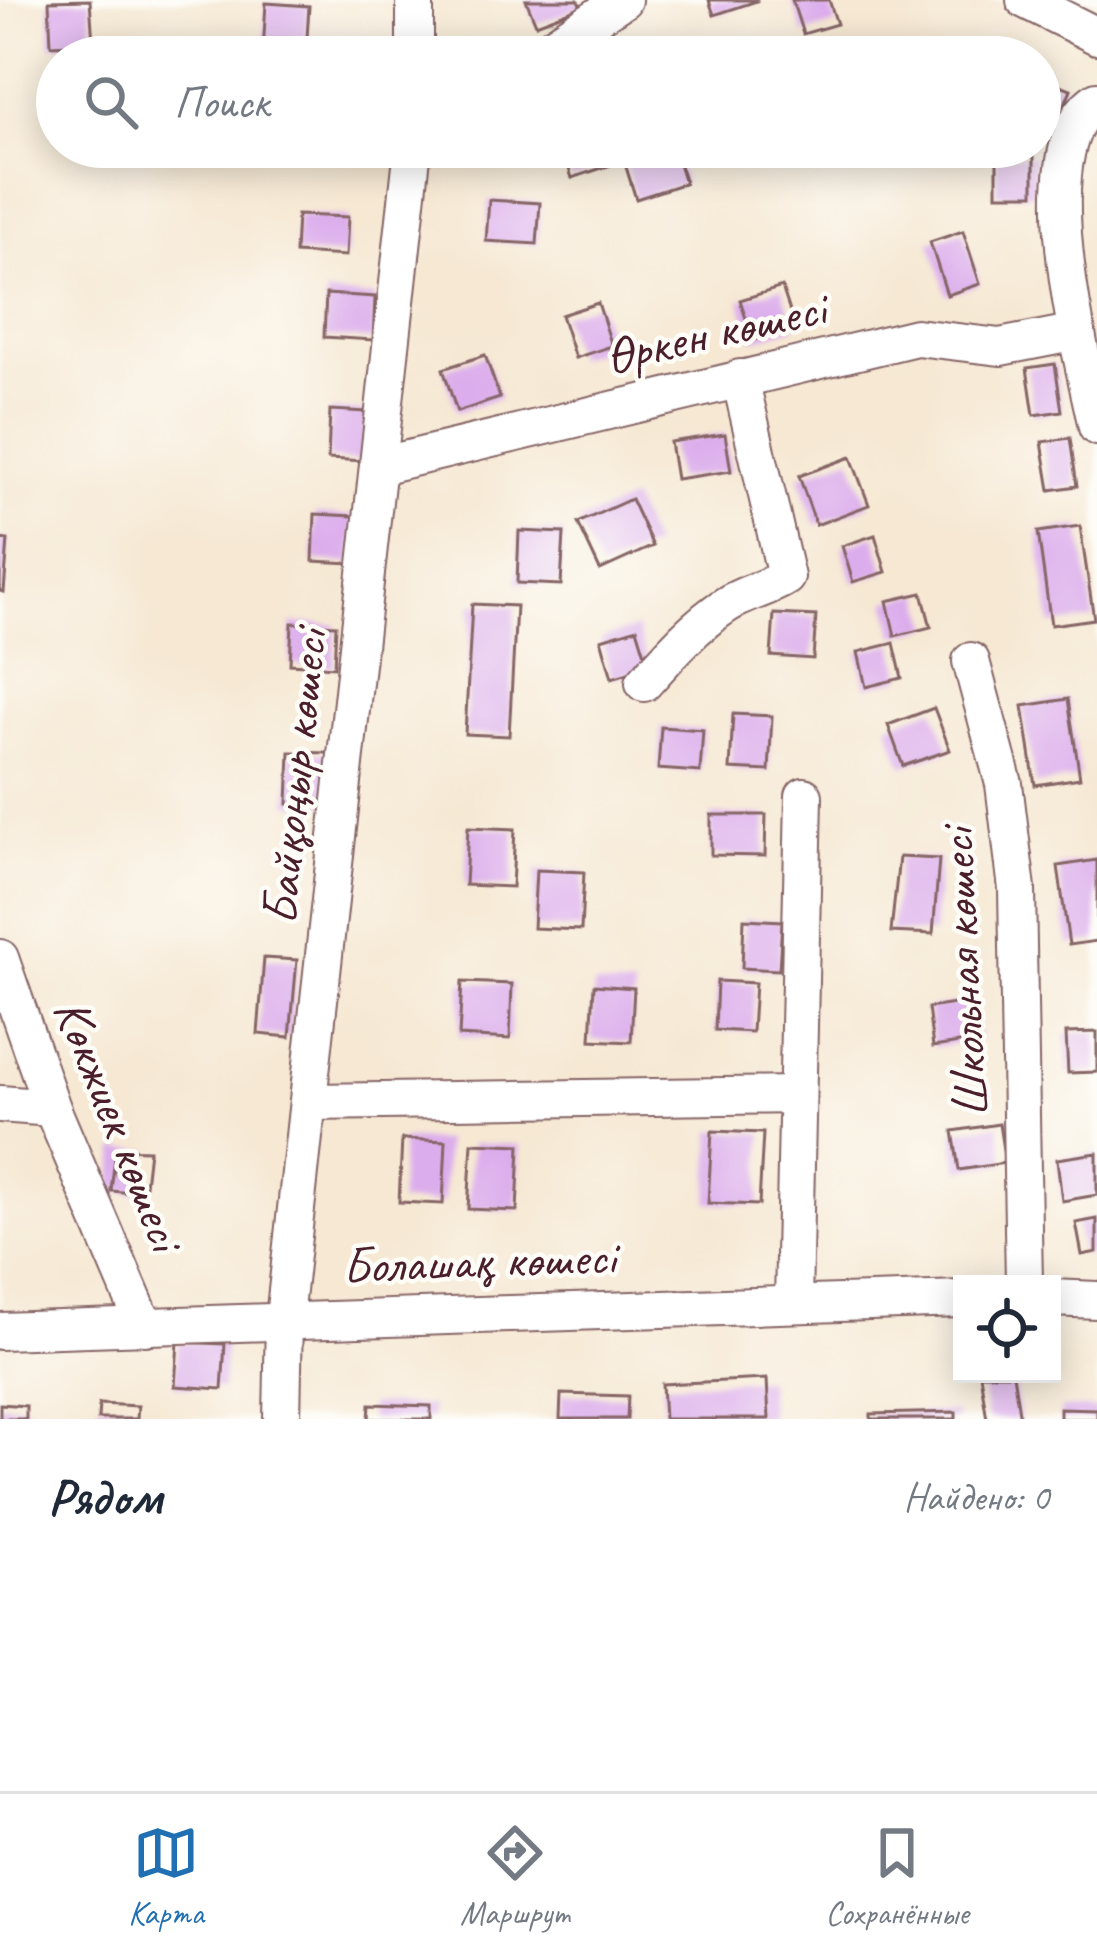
<!DOCTYPE html>
<html lang="ru">
<meta charset="utf-8">
<style>
body{margin:0;font-family:Caveat,sans-serif;background:#f2f2f3;color:#1f2937}
.controls{position:absolute;right:36px;bottom:36px;display:grid;overflow:hidden;border-radius:0px;box-shadow:0 6px 30px #0003}
.controls button{width:108px;height:108px;display:grid;place-items:center;padding:0;border:0;border-bottom:3px solid #e0e1e3;background:#fff;color:#1f2937;font:60px sans-serif}
.list{margin:0;padding:0;list-style:none}
h2{display:flex;justify-content:space-between;align-items:center;height:156px;margin:0;padding:0 48px;font-size:51px}
h2 small{font-size:39px;font-weight:400;color:#747a83}
.icon{flex:none;width:66px;height:66px;fill:none;stroke:currentColor;stroke-width:2;stroke-linecap:round;stroke-linejoin:round}
.map{position:relative;flex:none;width:1097px;height:1419px;overflow:hidden}
.search{position:absolute;background:#fff;box-shadow:0 6px 30px #0003;left:36px;right:36px;top:36px;height:132px;display:flex;align-items:center;gap:30px;box-sizing:border-box;padding:0 42px;border-radius:66px;color:#747a83;font-size:45px}
.sheet{height:372px;background:#fff}
nav{display:flex;justify-content:space-around;align-items:center;box-sizing:border-box;height:168px;border-top:3px solid #e0e1e3;background:#fff;font-size:33px;color:#747a83}
nav a{display:grid;justify-items:center;gap:6px}
nav .on{color:#1f6fb2}
.map>svg:first-child{display:block}
.building{fill:#dcadec}
.lines{fill:none;stroke-linecap:round;stroke-linejoin:round}
.minor-casing{stroke:#866566;stroke-width:40}
.minor{stroke:#fff;stroke-width:36}
.labels{text-anchor:middle;dominant-baseline:central;stroke-width:9;stroke-linejoin:round;paint-order:stroke}
.street-label{font-size:51px;fill:#4a1f2b;stroke:#fdfcf7}
</style>
<div class="map">
<svg width="1097" height="1419" viewBox="0 0 1097 1419">
<rect width="100%" height="100%" fill="#fdfcf7"/>
<filter id="ink" filterUnits="userSpaceOnUse"><feTurbulence type="fractalNoise" baseFrequency=".00833" numOctaves="2"/><feDisplacementMap in="SourceGraphic" scale="24" xChannelSelector="R" yChannelSelector="G"/><feConvolveMatrix kernelMatrix="1 2 1 2 8 2 1 2 1" color-interpolation-filters="sRGB"/></filter>
<filter id="wash" filterUnits="userSpaceOnUse"><feTurbulence type="fractalNoise" baseFrequency=".004" numOctaves="4" result="noise"/><feDisplacementMap in="SourceGraphic" scale="48" xChannelSelector="R" yChannelSelector="G"/><feGaussianBlur stdDeviation="2.7" result="paint"/><feColorMatrix in="noise" values="0 0 0 0 0 0 0 0 0 0 0 0 0 0 0 0 0 1.4 0 .05"/><feComposite in="paint" operator="in"/></filter>
<g filter="url(#wash)">
<rect width="100%" height="100%" fill="#f6e8d3"/>
<g id="blocks">
<g class="building">
<polygon points="90,0 93,43 51,45 49,1"/>
<polygon points="526,0 578,0 581,7 536,24"/>
<polygon points="709,0 757,0 757,1 714,15"/>
<polygon points="792,0 829,0 837,24 803,34"/>
<polygon points="266,3 309,6 306,54 263,51"/>
<polygon points="1040,77 1071,89 1053,134 1040,129"/>
<polygon points="562,147 605,147 611,165 572,178"/>
<polygon points="635,147 674,147 685,183 636,199 621,151"/>
<rect x="997" y="156" width="37" height="38"/>
<polygon points="489,200 540,203 537,244 486,241"/>
<polygon points="297,215 348,217 346,256 295,253"/>
<polygon points="963,231 980,284 947,295 930,242"/>
<polygon points="782,287 795,327 753,340 740,300"/>
<polygon points="326,294 375,297 373,340 324,337"/>
<polygon points="598,303 612,346 575,358 561,315"/>
<polygon points="485,355 500,398 457,412 443,369"/>
<polygon points="1055,364 1062,411 1034,415 1027,368"/>
<polygon points="330,410 367,412 365,461 328,459"/>
<polygon points="725,434 731,471 676,479 670,442"/>
<polygon points="1070,438 1077,486 1050,490 1042,442"/>
<polygon points="851,457 869,505 816,525 799,476"/>
<polygon points="631,499 653,546 600,570 578,523"/>
<polygon points="315,514 354,516 352,563 313,561"/>
<polygon points="1080,526 1094,619 1051,625 1038,532"/>
<polygon points="519,531 564,533 561,585 517,583"/>
<polygon points="875,535 886,572 853,582 842,546"/>
<polygon points="0,539 8,540 4,592 0,591"/>
<polygon points="922,593 931,627 895,636 887,601"/>
<polygon points="472,604 516,606 509,736 465,734"/>
<polygon points="774,614 816,616 813,659 771,656"/>
<polygon points="292,623 336,625 334,667 290,664"/>
<polygon points="637,628 649,667 612,678 601,639"/>
<polygon points="894,643 902,678 866,687 858,652"/>
<polygon points="1068,699 1080,778 1035,785 1023,706"/>
<polygon points="934,708 950,750 903,766 888,725"/>
<polygon points="733,714 772,716 769,771 730,769"/>
<polygon points="661,727 703,730 700,772 658,769"/>
<polygon points="290,752 329,753 326,805 288,804"/>
<polygon points="711,815 766,815 765,856 711,855"/>
<polygon points="468,827 515,829 512,887 465,885"/>
<polygon points="899,857 939,859 933,934 891,932"/>
<polygon points="1097,860 1097,941 1069,945 1058,866"/>
<polygon points="536,870 584,872 581,930 533,928"/>
<polygon points="744,919 782,921 779,970 742,968"/>
<polygon points="264,958 297,960 290,1037 258,1034"/>
<polygon points="717,981 755,983 752,1032 715,1030"/>
<polygon points="462,982 512,984 510,1039 459,1036"/>
<polygon points="594,985 634,988 631,1042 591,1040"/>
<polygon points="974,1001 979,1040 933,1047 928,1008"/>
<polygon points="1097,1032 1097,1072 1068,1073 1066,1033"/>
<polygon points="999,1124 1005,1163 959,1170 953,1131"/>
<polygon points="712,1131 763,1133 759,1205 708,1203"/>
<polygon points="402,1139 446,1141 443,1204 399,1202"/>
<polygon points="472,1143 520,1145 517,1211 468,1209"/>
<polygon points="116,1149 149,1150 144,1194 111,1191"/>
<polygon points="1097,1153 1097,1195 1062,1201 1057,1159"/>
<polygon points="1097,1219 1097,1252 1082,1255 1076,1223"/>
<polygon points="178,1342 225,1344 222,1389 175,1386"/>
<polygon points="980,1374 1013,1374 1020,1419 987,1419"/>
<polygon points="767,1379 769,1419 664,1419 662,1384"/>
<polygon points="561,1394 628,1396 627,1419 560,1419"/>
<polygon points="0,1404 26,1406 26,1419 0,1419"/>
<polygon points="99,1404 138,1406 137,1419 98,1419"/>
<polygon points="370,1404 431,1406 431,1419 369,1419"/>
<polygon points="1060,1408 1097,1409 1097,1419 1060,1419"/>
<polygon points="956,1412 956,1419 871,1419 871,1414"/>
</g>
</g>
</g>
<g filter="url(#ink)">
<use href="#blocks" fill-opacity="0" stroke="#866566" stroke-width="3"/>
<g class="lines">
<g class="minor-casing">
<g id="minor">
<polyline points="1025,0 1097,36"/>
<polyline points="415,57 415,0"/>
<polyline points="535,57 623,0"/>
<path d="M1097,100C1026,145 1082,356 1097,427"/>
<polyline points="379,466 916,337 1000,347 1077,332"/>
<polyline points="971,661 1004,784 1017,889 1024,1284"/>
<path d="M644,683C670,654 694,626 726,605C744,593 767,589 786,577L740,378"/>
<polyline points="0,958 52,1108 145,1327"/>
<polyline points="310,1102 795,1095"/>
<polyline points="0,1104 52,1108"/>
<polyline points="1052,1298 1097,1300"/>
<polyline points="793,1303 804,796"/>
<polyline points="0,1331 962,1299"/>
<polyline points="282,1419 284,1318 413,147"/>
</g>
</g>
<use href="#minor" class="minor"/>
</g>
</g>
<g class="labels">
<g class="street-label">
<text transform="translate(715 332) rotate(-13)">Өркен көшесі</text>
<text transform="translate(294 777) rotate(-84)">Байқоңыр көшесі</text>
<text transform="translate(963 973) rotate(-93)">Школьная көшесі</text>
<text transform="translate(119 1124) rotate(68)">Көкжиек көшесі</text>
<text transform="translate(479 1261) rotate(-2)">Болашақ көшесі</text>
</g>
</g>
</svg>
<div class="controls">
<button><svg class="icon" aria-label="locate" viewBox="0 0 24 24"><circle cx="12" cy="12" r="6"/><path d="M12 2v4M12 18v4M2 12h4M18 12h4"/></svg></button>
</div>
<div class="search"><svg class="icon" aria-label="search" viewBox="0 0 24 24"><circle cx="10" cy="10" r="6"/><path d="M15 15l6 6"/></svg>Поиск</div>
</div>
<section class="sheet">
<h2>Рядом<small>Найдено: 0</small></h2>
<ul class="list">
</ul>
</section>
<nav>
<a class="on"><svg class="icon" aria-label="map" viewBox="0 0 24 24"><path d="M3 6l6-2 6 2 6-2v14l-6 2-6-2-6 2zM9 4v14M15 6v14"/></svg>Карта</a>
<a><svg class="icon" aria-label="directions" viewBox="0 0 24 24"><path d="M12 3l9 9-9 9-9-9zM9 14v-3h6M13 9l2 2-2 2"/></svg>Маршрут</a>
<a><svg class="icon" aria-label="saved" viewBox="0 0 24 24"><path d="M7 4h10v16l-5-4-5 4z"/></svg>Сохранённые</a>
</nav>
